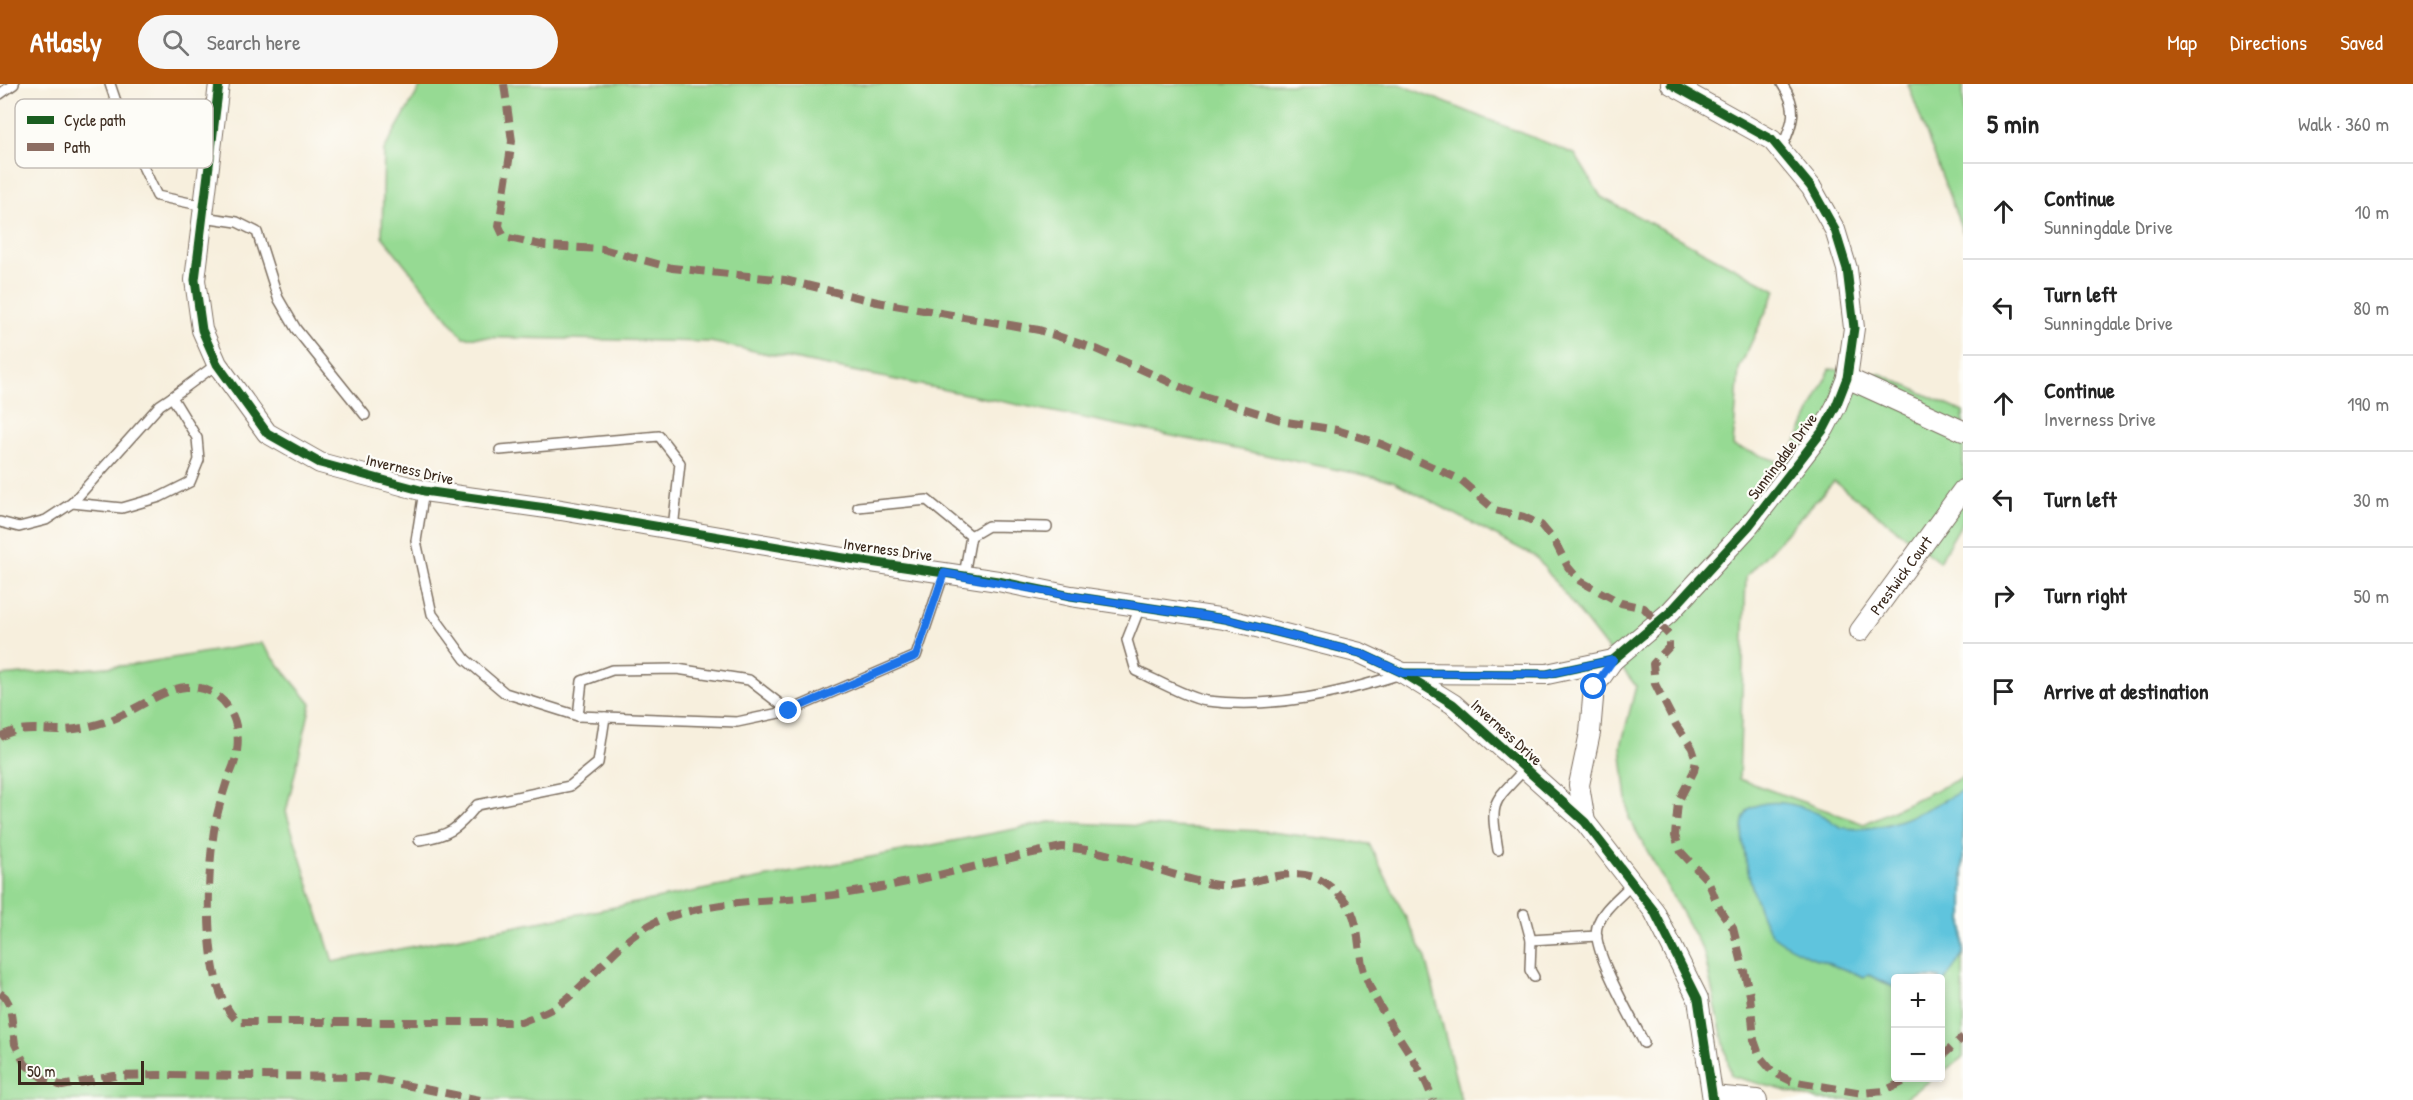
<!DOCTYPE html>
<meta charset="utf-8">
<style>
body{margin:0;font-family:"Patrick Hand",sans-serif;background:#f6f6f6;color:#222}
.controls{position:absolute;right:18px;bottom:18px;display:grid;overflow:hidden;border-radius:6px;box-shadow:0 3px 9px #0003}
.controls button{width:54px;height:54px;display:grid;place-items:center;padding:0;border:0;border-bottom:2px solid #e0e0e0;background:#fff;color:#222;font:30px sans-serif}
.scale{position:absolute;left:18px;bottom:15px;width:126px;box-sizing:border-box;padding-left:6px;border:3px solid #3b2a1e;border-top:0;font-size:16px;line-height:21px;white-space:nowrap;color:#3b2a1e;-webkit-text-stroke:4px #fdfcf7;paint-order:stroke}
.stop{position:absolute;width:18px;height:18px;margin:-14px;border:4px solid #1a73e8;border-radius:50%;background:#fff}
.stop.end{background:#1a73e8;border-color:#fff;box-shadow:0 2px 6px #0008}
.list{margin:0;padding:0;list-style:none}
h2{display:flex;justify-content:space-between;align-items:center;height:78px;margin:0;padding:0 24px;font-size:26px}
h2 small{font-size:20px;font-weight:400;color:#767676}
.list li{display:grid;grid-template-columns:39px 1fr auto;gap:18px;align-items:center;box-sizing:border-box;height:96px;padding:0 24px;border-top:2px solid #e0e0e0}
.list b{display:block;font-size:22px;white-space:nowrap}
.list p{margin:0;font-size:20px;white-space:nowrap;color:#767676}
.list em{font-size:20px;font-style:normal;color:#767676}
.icon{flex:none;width:33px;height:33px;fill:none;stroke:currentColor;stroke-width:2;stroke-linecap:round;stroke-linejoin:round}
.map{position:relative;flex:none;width:1963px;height:1016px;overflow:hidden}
header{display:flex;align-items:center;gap:36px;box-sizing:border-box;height:84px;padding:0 30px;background:#b45309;color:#fff}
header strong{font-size:28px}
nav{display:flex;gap:33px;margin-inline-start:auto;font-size:21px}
.search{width:420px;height:54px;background:#f6f6f6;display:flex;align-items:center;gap:15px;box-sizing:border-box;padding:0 21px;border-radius:33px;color:#767676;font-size:22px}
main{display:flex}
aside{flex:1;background:#fff}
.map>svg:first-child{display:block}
.green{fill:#96da93;stroke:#688258;stroke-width:1.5}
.water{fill:#5fc4dd;stroke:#4d777e;stroke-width:1.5}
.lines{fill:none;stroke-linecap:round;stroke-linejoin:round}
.lane-casing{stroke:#7d6f61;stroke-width:12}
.street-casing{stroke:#7d6f61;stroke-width:22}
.lane{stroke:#fff;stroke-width:9}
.street{stroke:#fff;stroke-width:20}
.quiet{stroke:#8d6e63;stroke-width:8;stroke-dasharray:15 8;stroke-linecap:butt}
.cycleway-casing{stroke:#fdfcf7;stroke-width:13}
.cycleway{stroke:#1b5e20;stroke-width:9}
.route{stroke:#1a73e8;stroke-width:8}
.labels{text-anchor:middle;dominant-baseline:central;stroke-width:4.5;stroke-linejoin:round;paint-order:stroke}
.street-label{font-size:16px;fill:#3b2a1e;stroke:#fdfcf7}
.key{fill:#fdfcf7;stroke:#c3bdb6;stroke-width:1.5}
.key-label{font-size:16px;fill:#3b2a1e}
</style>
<header>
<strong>Atlasly</strong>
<div class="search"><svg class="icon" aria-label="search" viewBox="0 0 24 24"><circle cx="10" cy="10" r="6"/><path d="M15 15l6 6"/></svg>Search here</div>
<nav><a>Map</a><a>Directions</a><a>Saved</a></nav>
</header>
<main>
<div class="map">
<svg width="1963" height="1016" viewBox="0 0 1963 1016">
<rect width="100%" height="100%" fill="#fdfcf7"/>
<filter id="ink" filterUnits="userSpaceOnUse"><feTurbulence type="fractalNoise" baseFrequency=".0167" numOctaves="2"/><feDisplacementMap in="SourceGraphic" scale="12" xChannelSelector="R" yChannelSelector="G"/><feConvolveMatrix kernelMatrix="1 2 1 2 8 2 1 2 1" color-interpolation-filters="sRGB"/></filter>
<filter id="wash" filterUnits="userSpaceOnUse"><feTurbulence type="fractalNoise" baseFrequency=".008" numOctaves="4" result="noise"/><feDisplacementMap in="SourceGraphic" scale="24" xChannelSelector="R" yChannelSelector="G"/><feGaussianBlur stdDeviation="1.35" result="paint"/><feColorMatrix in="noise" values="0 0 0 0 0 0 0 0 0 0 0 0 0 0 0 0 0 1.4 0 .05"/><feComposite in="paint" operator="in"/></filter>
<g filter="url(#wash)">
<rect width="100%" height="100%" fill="#f7efdd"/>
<g class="green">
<polygon points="422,0 1399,0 1575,70 1601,113 1776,206 1739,285 1733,362 1786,380 1830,285 1881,290 1963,328 1963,437 1939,478 1834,397 1746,493 1739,695 1864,740 1963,693 1963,973 1941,989 1940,894 1896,894 1896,994 1934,994 1902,1016 1819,1016 1731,992 1704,869 1629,734 1621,662 1636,602 1536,473 1393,397 710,258 463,253 382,152 384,66"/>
<polygon points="1908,0 1963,0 1963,149"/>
<polygon points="261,559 311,620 286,728 333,878 1050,738 1262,747 1369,760 1426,874 1461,1016 0,1016 0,592 131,581"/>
</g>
<path class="water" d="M1963,706V871L1941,902L1940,894H1896L1895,904L1869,891L1864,893C1837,882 1799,871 1776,854C1758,841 1738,758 1743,737C1744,733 1747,728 1749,725C1771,711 1804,722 1825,733C1833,737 1836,743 1845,744C1887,749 1927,725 1963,706Z"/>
</g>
<g filter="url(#ink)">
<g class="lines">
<g class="lane-casing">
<g id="lane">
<polyline points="110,0 126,47 157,112 204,122"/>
<polyline points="0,10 14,0"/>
<path d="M1781,66C1792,40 1800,26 1782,0"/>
<polyline points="203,133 237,138 257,148 278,214 296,245 365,331"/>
<polyline points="500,366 659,352 680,379 673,445"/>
<polyline points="424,407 416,457 432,530 465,575 505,609 578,632 737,638 789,627 916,572 944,489"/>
<polyline points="72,419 160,321 172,313"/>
<polyline points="858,423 927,416 971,452 964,491"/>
<polyline points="0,438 19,443 46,436 72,419 122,424 160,413 190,398 199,376 197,354 172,313 217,280"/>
<polyline points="971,452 988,442 1047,443"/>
<path d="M1140,523L1127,556L1136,587C1154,595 1190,615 1207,617C1274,625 1338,610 1401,590"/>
<polyline points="578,632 582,597 612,586 677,585 749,596 789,627"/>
<path d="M419,756C449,752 458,745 477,721L570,702L598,679L605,633"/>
<path d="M1498,766C1490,716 1491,721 1526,684"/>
<path d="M1632,800C1621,812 1601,826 1597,843C1591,866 1633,936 1644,959"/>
<polyline points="1524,830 1531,856 1530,886 1534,893"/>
<polyline points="1531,856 1597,852"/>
</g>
</g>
<g class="street-casing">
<g id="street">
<polyline points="219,0 195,196 202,246 217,280 267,349 320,379 424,407 561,426 837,473 998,497 1071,512 1225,535 1360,569 1403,589 1453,620 1585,738 1654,827 1698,915 1713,1016"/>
<polyline points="1847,294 1963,347"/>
<path id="s1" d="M1860,547L1963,406"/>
<polyline points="1404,589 1547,590 1613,576 1669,529 1749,442 1824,345 1836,322 1847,294 1854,244 1847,185 1835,146 1811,103 1772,56 1671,0"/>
<polyline points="1585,738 1579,701 1590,649 1594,603 1613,576"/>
<polyline points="1713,1012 1757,1016"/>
</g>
</g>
<use href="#lane" class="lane"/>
<use href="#street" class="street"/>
<g class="quiet">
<polyline points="504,0 512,57 499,142 504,153 546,162 603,165 672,184 785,196 877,218 1039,246 1096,265 1194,309 1287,338 1337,346 1381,360 1459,395 1495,426 1524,433 1541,441 1555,458 1568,483 1580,497 1621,519 1644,524 1669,551 1669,563 1653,580 1655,600 1676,641 1692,664 1696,676 1694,687 1678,718 1675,752 1681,768 1708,797 1720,826 1733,844 1750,911 1754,956 1760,973 1773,988 1791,997 1862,1009 1884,1007 1911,994"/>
<path d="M0,653C19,641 41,646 62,646C78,646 96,641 111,636C132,628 165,604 186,603C222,601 242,633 237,667C236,677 231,688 227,697C221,716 215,735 213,754C207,798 202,910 239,938H521C538,931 556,925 569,913C602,885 624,848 668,833C726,814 788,818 848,809C920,798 990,777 1062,763C1115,766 1160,790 1211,800C1247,807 1279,782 1314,793C1325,797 1339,809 1346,818C1360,837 1357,862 1363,884C1377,932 1417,969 1433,1016"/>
<polyline points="0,909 5,913 10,922 15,960 25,980 43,994 62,1002 114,992 158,991 365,993 480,1016"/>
<polyline points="1940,974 1963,953"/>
</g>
<g class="cycleway-casing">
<g id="cycleway">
<polyline points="219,0 195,196 202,246 217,280 267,349 320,379 424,407 561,426 837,473 998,497 1071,512 1225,535 1360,569 1403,589 1453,620 1585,738 1654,827 1698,915 1713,1016"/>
<polyline points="1404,589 1547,590 1613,576 1669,529 1749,442 1824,345 1836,322 1847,294 1854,244 1847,185 1835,146 1811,103 1772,56 1671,0"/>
</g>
</g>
<use href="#cycleway" class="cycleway"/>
</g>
</g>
<g class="lines" filter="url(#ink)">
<polyline class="route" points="789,627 916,572 944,489 1071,512 1225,535 1360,569 1403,589 1547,590 1613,576 1594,603"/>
</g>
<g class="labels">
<g class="street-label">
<text transform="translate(1782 372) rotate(-53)">Sunningdale Drive</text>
<text transform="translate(410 385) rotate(13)">Inverness Drive</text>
<text transform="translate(888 465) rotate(8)">Inverness Drive</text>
<text stroke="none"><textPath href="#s1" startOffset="69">Prestwick Court</textPath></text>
<text transform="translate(1507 648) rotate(42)">Inverness Drive</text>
</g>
</g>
<rect x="15" y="15" width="198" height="69" rx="9" class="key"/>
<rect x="27" y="32" width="27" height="8" fill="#1b5e20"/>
<rect x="27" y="59" width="27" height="8" fill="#8d6e63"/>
<g class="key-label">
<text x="64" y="42">Cycle path</text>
<text x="64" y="69">Path</text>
</g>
</svg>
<div class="controls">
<button>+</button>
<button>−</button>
</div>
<div class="scale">50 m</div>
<div class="stop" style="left:1594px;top:603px"></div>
<div class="stop end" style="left:789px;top:627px"></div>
</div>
<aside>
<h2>5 min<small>Walk · 360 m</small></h2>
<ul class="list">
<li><svg class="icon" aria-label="ahead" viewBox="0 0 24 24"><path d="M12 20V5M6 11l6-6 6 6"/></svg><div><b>Continue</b><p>Sunningdale Drive</p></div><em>10 m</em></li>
<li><svg class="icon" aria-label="left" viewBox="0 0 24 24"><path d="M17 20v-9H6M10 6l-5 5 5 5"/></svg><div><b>Turn left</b><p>Sunningdale Drive</p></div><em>80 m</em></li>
<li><svg class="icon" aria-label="ahead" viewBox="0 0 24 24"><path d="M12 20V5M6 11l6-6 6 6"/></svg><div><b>Continue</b><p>Inverness Drive</p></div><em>190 m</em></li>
<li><svg class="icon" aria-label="left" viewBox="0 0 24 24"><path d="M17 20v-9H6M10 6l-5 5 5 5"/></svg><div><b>Turn left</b></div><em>30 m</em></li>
<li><svg class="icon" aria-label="right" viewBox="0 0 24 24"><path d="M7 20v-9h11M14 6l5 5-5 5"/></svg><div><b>Turn right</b></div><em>50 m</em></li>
<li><svg class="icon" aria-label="arrive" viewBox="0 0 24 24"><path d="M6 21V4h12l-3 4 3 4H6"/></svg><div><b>Arrive at destination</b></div></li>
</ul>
</aside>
</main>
